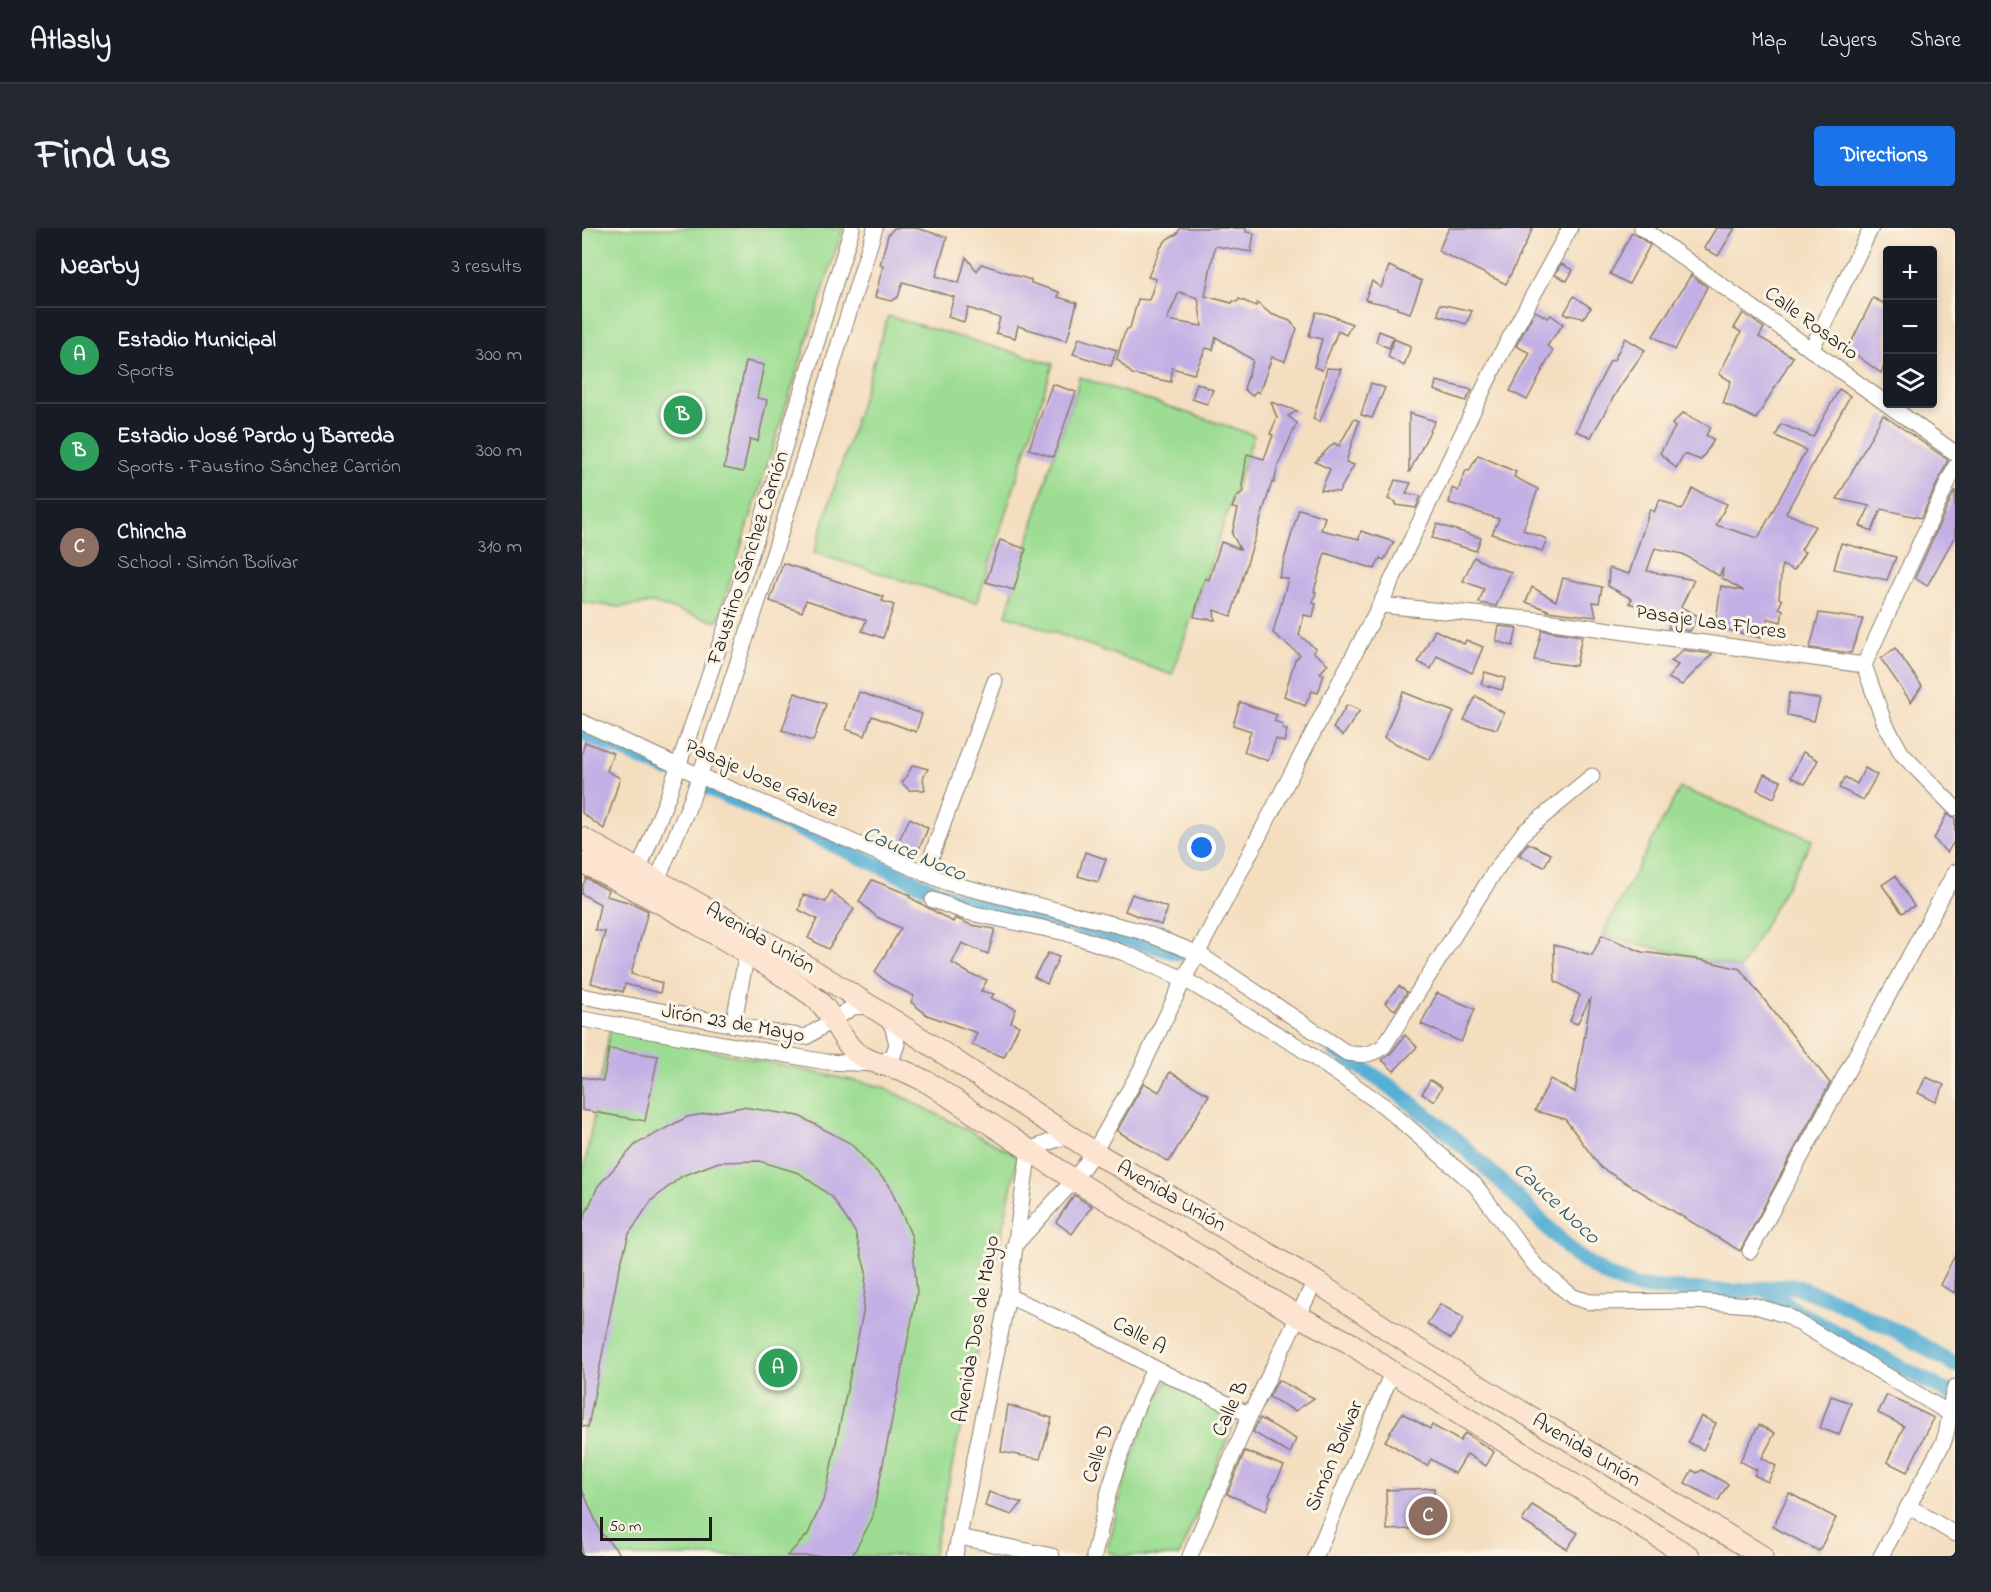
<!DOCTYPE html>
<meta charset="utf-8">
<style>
body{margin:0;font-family:"Indie Flower",sans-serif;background:#242831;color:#f1f3f6}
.controls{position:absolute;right:18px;top:18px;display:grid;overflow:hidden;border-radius:6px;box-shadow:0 3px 9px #0003}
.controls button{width:54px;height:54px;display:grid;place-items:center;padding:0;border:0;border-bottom:2px solid #363941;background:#171b24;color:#f1f3f6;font:30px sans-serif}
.scale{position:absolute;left:18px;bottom:15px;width:112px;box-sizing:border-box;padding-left:6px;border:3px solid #1c1c1c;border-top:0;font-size:16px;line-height:21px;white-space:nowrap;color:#1c1c1c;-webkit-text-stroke:4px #fcf5e5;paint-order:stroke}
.you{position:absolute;left:620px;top:620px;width:21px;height:21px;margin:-15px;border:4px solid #fff;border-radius:50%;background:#1a73e8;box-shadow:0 0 0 9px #1a73e833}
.badge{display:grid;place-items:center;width:39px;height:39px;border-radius:50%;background:#1a73e8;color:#fff;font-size:20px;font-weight:700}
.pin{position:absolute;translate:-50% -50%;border:3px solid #fff;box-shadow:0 2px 6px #0006}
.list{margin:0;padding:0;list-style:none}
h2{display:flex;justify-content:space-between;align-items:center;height:78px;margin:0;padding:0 24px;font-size:26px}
h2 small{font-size:20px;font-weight:400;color:#9ea1a6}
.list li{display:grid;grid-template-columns:39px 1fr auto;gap:18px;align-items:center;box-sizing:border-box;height:96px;padding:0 24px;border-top:2px solid #363941}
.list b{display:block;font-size:22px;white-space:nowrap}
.list p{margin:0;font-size:20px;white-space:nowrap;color:#9ea1a6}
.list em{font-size:20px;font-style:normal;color:#9ea1a6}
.icon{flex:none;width:33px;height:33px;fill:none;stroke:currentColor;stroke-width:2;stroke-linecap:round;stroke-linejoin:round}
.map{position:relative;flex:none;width:1373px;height:1328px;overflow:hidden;border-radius:6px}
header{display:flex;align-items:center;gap:36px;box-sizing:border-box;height:84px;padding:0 30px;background:#171b24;border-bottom:2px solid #363941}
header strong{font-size:28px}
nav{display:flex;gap:33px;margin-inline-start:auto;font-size:21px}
.intro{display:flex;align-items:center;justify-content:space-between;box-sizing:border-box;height:144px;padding:0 36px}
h1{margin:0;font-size:42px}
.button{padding:15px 27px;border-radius:6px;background:#1a73e8;color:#fff;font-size:21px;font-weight:700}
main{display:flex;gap:36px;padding:0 36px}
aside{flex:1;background:#171b24;border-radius:6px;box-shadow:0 3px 9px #0003}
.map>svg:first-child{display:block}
.green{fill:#9ddd93;stroke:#5c7c58;stroke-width:1.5}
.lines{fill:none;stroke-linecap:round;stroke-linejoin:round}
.canal{stroke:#57afd4;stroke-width:16}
.building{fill:#c2afe5;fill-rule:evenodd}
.street-casing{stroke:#887d6e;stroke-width:17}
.secondary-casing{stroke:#887d6e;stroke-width:23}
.street{stroke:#fff;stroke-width:15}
.secondary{stroke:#fde4d0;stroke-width:21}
.labels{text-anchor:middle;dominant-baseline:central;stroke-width:6;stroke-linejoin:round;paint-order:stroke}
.street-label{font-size:21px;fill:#1c1c1c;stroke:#fcf5e5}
.water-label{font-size:22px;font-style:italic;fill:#345766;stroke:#fcf5e5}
</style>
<header>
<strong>Atlasly</strong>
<nav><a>Map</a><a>Layers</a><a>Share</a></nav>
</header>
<div class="intro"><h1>Find us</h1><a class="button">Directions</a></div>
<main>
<aside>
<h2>Nearby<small>3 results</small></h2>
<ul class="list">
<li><span class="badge" style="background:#2e9e5b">A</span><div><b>Estadio Municipal</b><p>Sports</p></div><em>300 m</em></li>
<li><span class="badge" style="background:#2e9e5b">B</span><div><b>Estadio José Pardo y Barreda</b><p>Sports · Faustino Sánchez Carrión</p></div><em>300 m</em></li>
<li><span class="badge" style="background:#8d6e63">C</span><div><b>Chincha</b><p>School · Simón Bolívar</p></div><em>310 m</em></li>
</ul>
</aside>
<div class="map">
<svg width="1373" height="1328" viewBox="0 0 1373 1328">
<rect width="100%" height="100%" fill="#fcf5e5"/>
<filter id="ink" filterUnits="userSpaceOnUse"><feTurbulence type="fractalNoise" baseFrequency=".0167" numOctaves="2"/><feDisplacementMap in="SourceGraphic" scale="12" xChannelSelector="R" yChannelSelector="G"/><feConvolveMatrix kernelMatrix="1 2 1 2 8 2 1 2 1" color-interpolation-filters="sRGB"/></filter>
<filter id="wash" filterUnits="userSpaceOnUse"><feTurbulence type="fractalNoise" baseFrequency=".008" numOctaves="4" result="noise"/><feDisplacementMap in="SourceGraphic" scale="24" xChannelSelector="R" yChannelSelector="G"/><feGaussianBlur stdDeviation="1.35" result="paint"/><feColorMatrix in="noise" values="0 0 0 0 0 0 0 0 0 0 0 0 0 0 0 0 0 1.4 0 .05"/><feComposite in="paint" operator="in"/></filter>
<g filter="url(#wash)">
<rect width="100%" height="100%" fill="#f4dec0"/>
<g class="green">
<polygon points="0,0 261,0 135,394 71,375 37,379 0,374"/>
<polygon points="306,88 471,136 395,375 232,325"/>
<polygon points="497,149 672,207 590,447 424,387 471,229 494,164"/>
<polygon points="1098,560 1231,611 1158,741 1020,707"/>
<polygon points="28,801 302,859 436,928 351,1328 0,1328 0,951"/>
<polygon points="587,1151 656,1186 597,1328 540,1328 525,1324 541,1257 564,1190"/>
</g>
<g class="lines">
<g class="canal">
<polyline points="0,504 86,542"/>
<polyline points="129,561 362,667 389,676 517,703 598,725"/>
<polyline points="752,821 813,862 870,908 929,963 993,1027 1026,1048 1055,1059 1151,1064 1212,1058 1249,1071 1329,1111 1373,1137"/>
<polyline points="1184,1061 1215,1084 1373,1168"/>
</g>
</g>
<g id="blocks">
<g class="building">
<polygon points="312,0 334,0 365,9 354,48 377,55 384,29 395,43 399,36 449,52 449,55 477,64 476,69 495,75 485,113 436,98 433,110 414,105 418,90 386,80 382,94 366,89 372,69 321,54 316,69 309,73 293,69 301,38 298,37 306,7"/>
<path d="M598,0H664V4L672,5L669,24L633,18L623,68L650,75L651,73L655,74L657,71L674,78L675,75L689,86L708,93L715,101L703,133L690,129L677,165L674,163L670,168L662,161L671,132L634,109L631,122L624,120L612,146L590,140L589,154L550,146L535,131L541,109L545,101L548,100L556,71L567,72L574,51L566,49L579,19L585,11L595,6ZM597,64L616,70L620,98L585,92Z"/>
<polygon points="867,0 951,0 924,56 856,23"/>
<polygon points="1134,0 1153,0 1136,28 1122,20"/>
<polygon points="1050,4 1068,17 1047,56 1028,46"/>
<polygon points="979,36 991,42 985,53 973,47"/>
<polygon points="807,38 840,53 828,85 815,81 815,79 783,72 790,53 799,60"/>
<polygon points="1109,47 1125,59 1093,122 1071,108"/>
<polygon points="992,68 1009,80 1001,90 982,86"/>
<polygon points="1291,70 1305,77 1305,130 1299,145 1266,121"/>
<polygon points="858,76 890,83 884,96 856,87"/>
<polygon points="953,83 966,90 969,87 981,96 965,118 971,122 945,172 928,163 948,125 934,118"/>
<polygon points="734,84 745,86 770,96 764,107 756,103 740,142 732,139 740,111 727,108"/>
<polygon points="1161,85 1182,100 1177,109 1211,129 1174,191 1141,175 1149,153 1137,146 1159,104 1152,100"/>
<polygon points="797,103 812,109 807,120 794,114"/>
<polygon points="497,110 535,122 529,138 491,126"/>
<polygon points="1043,110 1063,122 1038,158 1009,209 994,203 1028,133 1032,132"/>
<polygon points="812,111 829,118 822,138 806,129"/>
<polygon points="164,133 182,137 175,170 185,172 176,213 168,211 161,244 142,240"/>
<polygon points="745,140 759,141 738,194 731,191"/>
<polygon points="854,153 890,162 884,173 852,162"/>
<polygon points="615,155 631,162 625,176 610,171"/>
<polygon points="789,155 803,160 790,190 779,187"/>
<polygon points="470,156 494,164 471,229 447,221"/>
<polygon points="1257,161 1268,168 1204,285 1233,298 1219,322 1223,324 1212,342 1200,337 1197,370 1200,372 1197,380 1201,382 1199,394 1185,390 1186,401 1180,402 1179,410 1133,399 1139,358 1162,363 1140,350 1141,340 1137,348 1101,326 1073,320 1065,343 1112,352 1099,379 1116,388 1108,403 1086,400 1090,389 1047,375 1050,371 1026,358 1027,340 1047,346 1068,281 1072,284 1078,271 1100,282 1111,261 1145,276 1134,297 1176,310 1224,222 1194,208 1199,196 1231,209"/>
<polygon points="689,174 715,183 706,188 715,195 696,237 692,255 690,254 649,388 632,382 633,392 612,389 620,358 623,350 627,352 639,314 658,321 650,306 656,281 650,280 654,269 662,263 660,258 665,226 682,231 691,207 688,206 695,190"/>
<polygon points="827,185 853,193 827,245"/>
<polygon points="1101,185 1129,199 1124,207 1132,212 1119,232 1102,226 1094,240 1078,225 1093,199 1090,196"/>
<polygon points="1301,187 1366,232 1339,290 1299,281 1290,303 1278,298 1288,278 1255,271"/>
<polygon points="772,191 777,193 764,234 772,237 757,264 739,262 748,241 733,234 752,215 757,218"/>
<polygon points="896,227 934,244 932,249 956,261 941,302 965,311 960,323 910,306 917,291 867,275 870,260 876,263 884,242 887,243"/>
<polygon points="813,252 829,255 824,265 839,268 834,280 814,277 814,274 806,271"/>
<polygon points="1373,262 1373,308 1345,358 1333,350"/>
<polygon points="717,281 743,289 739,302 777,311 779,303 812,314 802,332 798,330 793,341 743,325 732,363 734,364 731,375 734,376 731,389 722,387 717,407 734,421 731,424 746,436 738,445 742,447 736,465 730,463 723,478 702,468 713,432 718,427 691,405 706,351 697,349"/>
<polygon points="855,296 899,310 894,323 850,310"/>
<polygon points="418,312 444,321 432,362 404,354"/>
<polygon points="1259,315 1314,329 1305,352 1252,341"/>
<polygon points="892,329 905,336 929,344 914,378 897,375 902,361 881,353"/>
<polygon points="201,335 302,369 300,373 312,377 301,410 280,403 284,392 224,372 220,384 188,373"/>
<polygon points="981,350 1020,359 1017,375 1011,374 1014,389 965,383 966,382 944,374 950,359 974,373"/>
<polygon points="1237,385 1281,391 1269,425 1228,420"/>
<polygon points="917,398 935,400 931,418 914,413"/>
<polygon points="853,402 882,416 884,412 901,419 890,445 855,428 849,441 836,434"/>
<polygon points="960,402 1000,408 994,438 952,432"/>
<polygon points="1313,420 1340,458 1329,474 1299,431"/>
<polygon points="1101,422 1130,426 1100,457 1086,450 1096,437 1089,433"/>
<polygon points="903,444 923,450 920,462 899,456"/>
<polygon points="277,464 340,486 334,504 290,488 283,508 264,501"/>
<polygon points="821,464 872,484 848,532 802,510"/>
<polygon points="213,465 244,476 231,513 229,513 200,502"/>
<polygon points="1207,465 1238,471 1232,493 1205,487"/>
<polygon points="894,468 922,485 915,501 882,492"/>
<polygon points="658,474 695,487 692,493 701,496 700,500 705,502 702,514 694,511 686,533 662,524 669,503 651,497"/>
<polygon points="765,477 778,482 761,508 751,500"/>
<polygon points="3,514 31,525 25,543 38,550 22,601 0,585 0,525"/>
<polygon points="1221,524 1236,532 1223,556 1209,549"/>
<polygon points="331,537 346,541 341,550 343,562 327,562 320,555"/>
<polygon points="1283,540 1295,547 1281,572 1257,560 1263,549 1275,556"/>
<polygon points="1182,546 1199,553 1192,570 1175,562"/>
<polygon points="1365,586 1373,590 1373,612 1365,625 1352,611"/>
<polygon points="328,590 346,600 334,628 314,618"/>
<polygon points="946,615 969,626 962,639 937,627"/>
<polygon points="503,624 524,631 516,654 496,648"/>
<polygon points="1313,648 1332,678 1320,685 1300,657"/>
<polygon points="4,650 26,662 24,668 50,675 66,683 49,746 80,755 78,765 43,756 41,764 9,755 23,704 13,702 18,676 0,666 0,659"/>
<polygon points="290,652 328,667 327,669 371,694 373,690 389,697 413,701 406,726 380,715 370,735 388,746 405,752 399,763 412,766 409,770 434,781 429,794 437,798 422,829 390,817 395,805 345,787 329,774 332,768 306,755 293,744 319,700 295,689 277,673"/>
<polygon points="249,663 272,681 246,721 226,710 235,691 217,682 221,667 244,674"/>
<polygon points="550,666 586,680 579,697 543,683"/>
<polygon points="1020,707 1060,724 1120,732 1158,741 1248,855 1158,1023 1019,940 983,891 953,883 968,851 993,864 1009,769 995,796 988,793 998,767 973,753 972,717 1010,727"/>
<polygon points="466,725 477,729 465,756 452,749"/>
<polygon points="817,758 825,764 813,782 803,775"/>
<polygon points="855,765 893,781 879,814 839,796"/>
<polygon points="823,807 835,819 812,843 800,832 810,824"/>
<polygon points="27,821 76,828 63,893 0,882 0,849 21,853"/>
<polygon points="588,844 627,867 587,934 535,903 562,855 577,864"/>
<polygon points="1344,849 1362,857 1354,874 1336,865"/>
<polygon points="848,852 860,859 852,873 840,866"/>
<polygon points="161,879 217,888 268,915 307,957 330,1009 335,1066 290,1291 270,1328 205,1328 226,1306 243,1268 281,1085 284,1044 273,1004 250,969 217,945 177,933 137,934 100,948 69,973 47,1006 36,1046 6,1199 0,1198 0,994 16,958 54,916 105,889"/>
<polygon points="492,967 510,978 490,1006 474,994"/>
<polygon points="1373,1027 1373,1065 1358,1057"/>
<polygon points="858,1076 882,1090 869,1111 845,1096"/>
<polygon points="696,1152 732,1170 713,1183 687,1169"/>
<polygon points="1305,1167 1352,1190 1325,1244 1305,1234 1322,1198 1296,1185"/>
<polygon points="1249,1168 1269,1175 1257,1207 1238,1200"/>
<polygon points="426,1177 470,1190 458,1231 419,1224"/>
<polygon points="820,1185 848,1201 850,1197 878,1213 883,1205 912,1224 904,1238 885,1226 873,1246 849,1231 845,1238 803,1213"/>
<polygon points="1119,1188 1134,1195 1121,1222 1106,1214"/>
<polygon points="678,1190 714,1211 708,1226 671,1204"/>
<polygon points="1177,1197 1193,1205 1180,1230 1194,1238 1186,1254 1172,1247 1175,1242 1158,1233"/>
<polygon points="663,1223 702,1238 687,1267 689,1268 684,1283 645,1266"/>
<polygon points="1110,1242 1115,1245 1120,1242 1146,1256 1136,1273 1103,1255"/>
<polygon points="852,1260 852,1275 856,1279 857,1288 854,1291 854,1300 805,1302 804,1262"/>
<polygon points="0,1261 19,1305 40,1328 0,1328"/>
<polygon points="407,1264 440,1275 430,1287 403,1278"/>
<polygon points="1207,1265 1254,1290 1237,1323 1191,1299"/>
<polygon points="950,1277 996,1305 985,1321 940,1293"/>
</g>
</g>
</g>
<g filter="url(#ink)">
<use href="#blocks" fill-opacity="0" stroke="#887d6e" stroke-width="1.5"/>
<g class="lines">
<g class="street-casing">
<g id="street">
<polyline points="1060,0 1373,225"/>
<polyline points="1229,122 1289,0"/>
<polyline points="798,377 956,392 1282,437 1302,494 1320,526 1373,580"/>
<polyline points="1282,437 1373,239"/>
<path d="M0,494L118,548L366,655L558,703L617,726L765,825C781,828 789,827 802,818L913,643L942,604L1010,548"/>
<polyline points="343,646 413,453"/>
<polyline points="53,651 86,568 175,308 270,0"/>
<polyline points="70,660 75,652 109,573 135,497 195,316 293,0"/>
<polyline points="351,672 384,684 484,705 542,725 602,751 717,819 802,878 893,957 953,1037 991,1069 1008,1074 1112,1073 1170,1077 1204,1087 1367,1185"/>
<polyline points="0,768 195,805 224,809 271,779 288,778"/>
<polyline points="0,791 244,834 296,836 311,828 315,816 308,790"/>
<polyline points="151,797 165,725"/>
<polyline points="432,1018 492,952 512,924 558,843 602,751 798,377 915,133 988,0"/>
<polyline points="1168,1023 1373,644"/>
<polyline points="426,1068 509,1105 572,1140 668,1187"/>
<polyline points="1326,1278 1373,1306"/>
<polyline points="377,1309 470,1328"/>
<polyline points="373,1328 426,1068 447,922 486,907"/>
<polyline points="512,1328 527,1263 551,1188 572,1140"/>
<polyline points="608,1328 668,1187 733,1053"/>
<polyline points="734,1328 810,1144"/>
<path d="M1299,1328L1361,1215C1369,1197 1366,1177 1373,1159"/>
</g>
</g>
<g class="secondary-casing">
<g id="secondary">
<polyline points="0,610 202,724 317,796 512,924 733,1053 829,1117 1180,1328"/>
<path d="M0,634C78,674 156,716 228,766C250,781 254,805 272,823C286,835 306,837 322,843C331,847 339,851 347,855L492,952L716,1088L768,1115L810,1144L1107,1328"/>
</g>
</g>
<use href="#street" class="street"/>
<use href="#secondary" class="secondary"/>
</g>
</g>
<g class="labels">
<g class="street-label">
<text transform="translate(1229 96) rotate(36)">Calle Rosario</text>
<text transform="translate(167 330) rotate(-72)">Faustino Sánchez Carrión</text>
<text transform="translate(1129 395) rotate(8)">Pasaje Las Flores</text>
<text transform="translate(179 551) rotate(24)">Pasaje Jose Galvez</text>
<text transform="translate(178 711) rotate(30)">Avenida Unión</text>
<text transform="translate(151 796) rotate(10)">Jirón 23 de Mayo</text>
<text transform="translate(589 969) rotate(30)">Avenida Unión</text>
<text transform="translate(395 1101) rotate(-80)">Avenida Dos de Mayo</text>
<text transform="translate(557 1108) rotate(29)">Calle A</text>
<text transform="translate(649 1181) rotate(-65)">Calle B</text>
<text transform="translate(1004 1223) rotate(31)">Avenida Unión</text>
<text transform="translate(517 1226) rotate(-72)">Calle D</text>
<text transform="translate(753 1228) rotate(-67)">Simón Bolívar</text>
</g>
<g class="water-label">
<text transform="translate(332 627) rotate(23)">Cauce Noco</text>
<text transform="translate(974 976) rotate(43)">Cauce Noco</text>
</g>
</g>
</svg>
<div class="controls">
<button>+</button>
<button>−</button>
<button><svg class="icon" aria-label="layers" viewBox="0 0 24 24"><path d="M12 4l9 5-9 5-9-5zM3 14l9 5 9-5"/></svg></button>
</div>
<div class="scale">50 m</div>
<div class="you"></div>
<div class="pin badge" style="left:196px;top:1140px;background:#2e9e5b">A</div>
<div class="pin badge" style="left:101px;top:187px;background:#2e9e5b">B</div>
<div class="pin badge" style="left:846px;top:1288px;background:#8d6e63">C</div>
</div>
</main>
